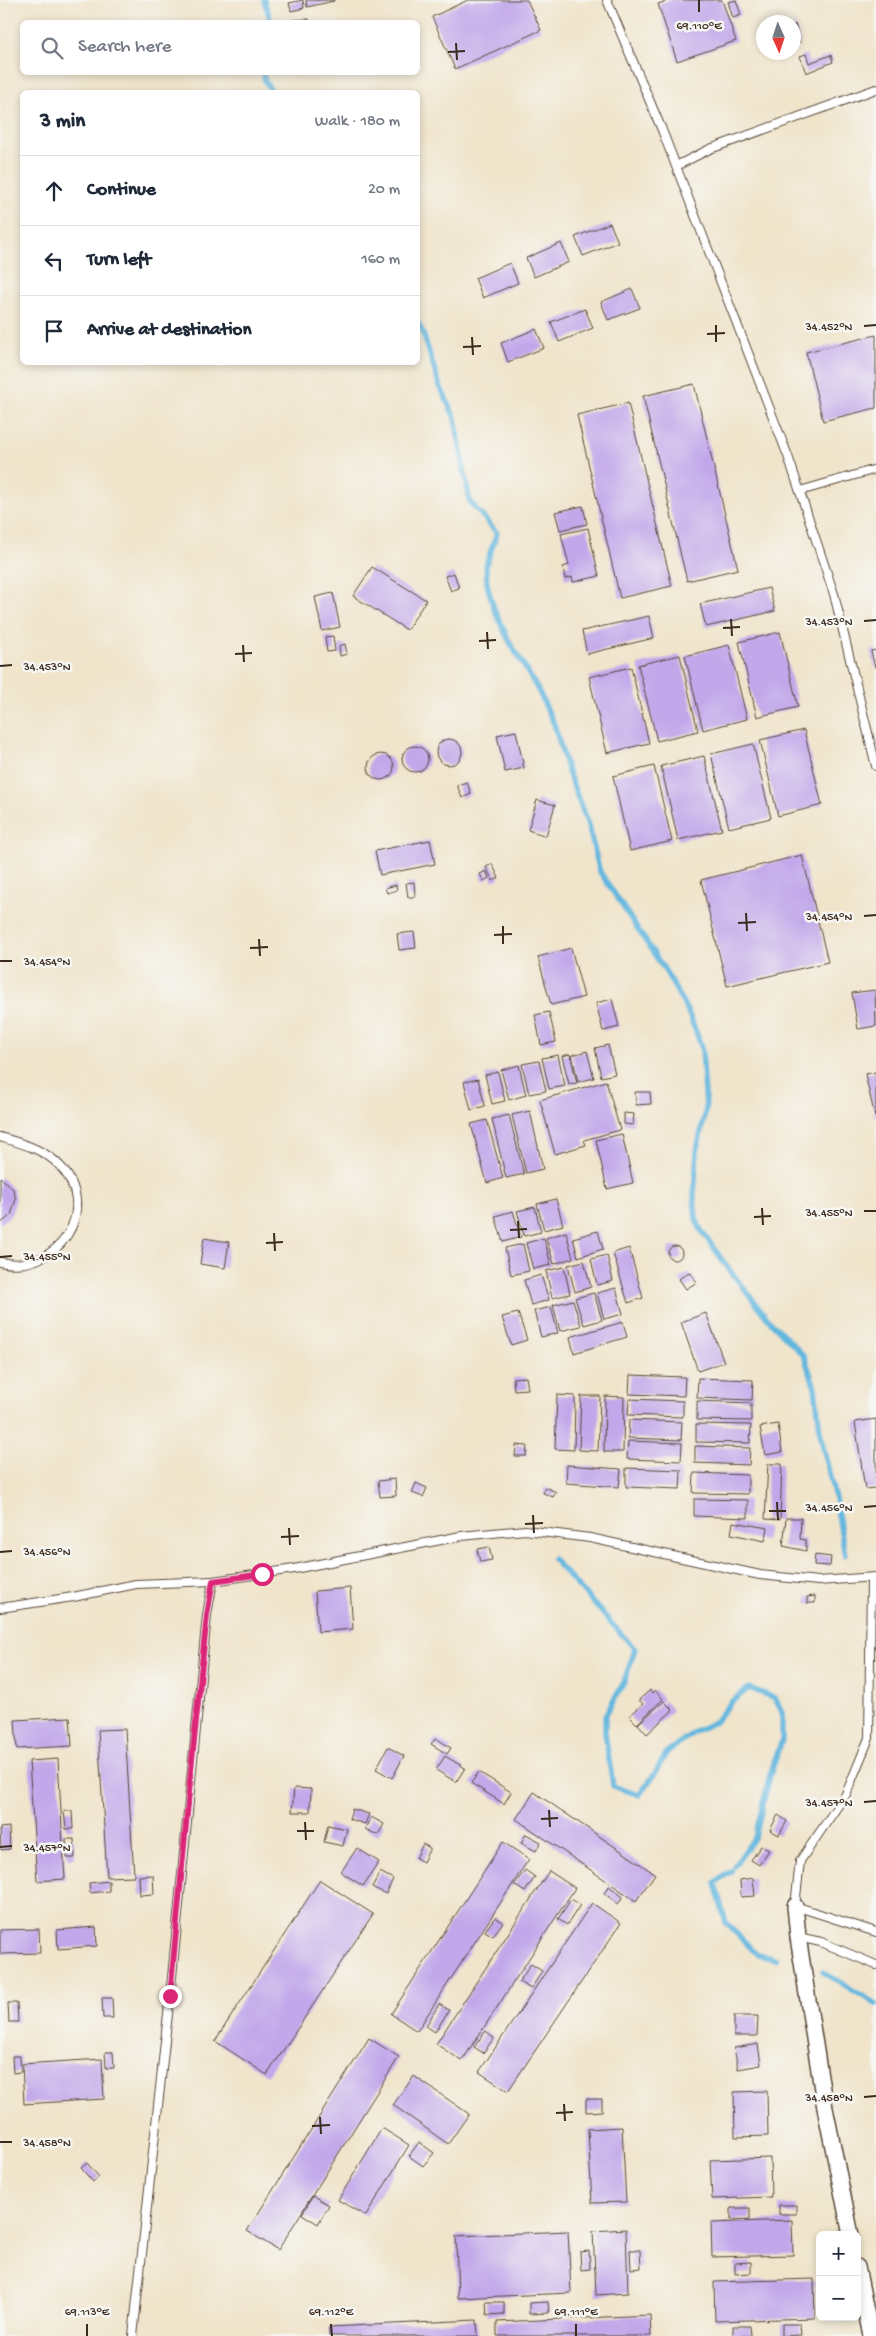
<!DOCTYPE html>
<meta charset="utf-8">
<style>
body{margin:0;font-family:"Gochi Hand",sans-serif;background:#f2f2f3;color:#1f2937}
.controls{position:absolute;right:15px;bottom:15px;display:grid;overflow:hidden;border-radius:8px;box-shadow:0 2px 8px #0003}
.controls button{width:45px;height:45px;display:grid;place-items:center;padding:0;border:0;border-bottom:1px solid #e0e1e3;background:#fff;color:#1f2937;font:25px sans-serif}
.compass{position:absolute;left:756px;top:15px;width:45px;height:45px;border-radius:50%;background:#fff;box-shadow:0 2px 8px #0003;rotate:177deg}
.stop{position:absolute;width:15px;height:15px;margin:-11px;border:4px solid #db2777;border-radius:50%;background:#fff}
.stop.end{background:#db2777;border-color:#fff;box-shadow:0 1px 5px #0008}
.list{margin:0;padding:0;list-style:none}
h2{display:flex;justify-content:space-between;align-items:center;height:65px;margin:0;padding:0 20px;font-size:21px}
h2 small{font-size:16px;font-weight:400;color:#747a83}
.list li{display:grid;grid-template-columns:32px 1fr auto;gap:15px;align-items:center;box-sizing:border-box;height:70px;padding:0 20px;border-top:1px solid #e0e1e3}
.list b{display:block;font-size:19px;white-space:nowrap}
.list em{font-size:16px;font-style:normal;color:#747a83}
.icon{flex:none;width:28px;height:28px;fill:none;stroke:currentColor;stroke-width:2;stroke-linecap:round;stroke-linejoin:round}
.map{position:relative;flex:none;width:876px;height:2336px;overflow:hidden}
.search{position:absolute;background:#fff;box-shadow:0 2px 8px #0003;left:20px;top:20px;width:400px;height:55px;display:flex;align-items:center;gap:12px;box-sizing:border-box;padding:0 18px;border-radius:8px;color:#747a83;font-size:19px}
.panel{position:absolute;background:#fff;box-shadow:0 2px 8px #0003;left:20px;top:90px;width:400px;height:275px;border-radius:8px}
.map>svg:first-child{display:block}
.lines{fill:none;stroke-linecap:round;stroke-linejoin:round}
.stream{stroke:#63b7df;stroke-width:5.5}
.building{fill:#c2a8ea}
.lane-casing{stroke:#564638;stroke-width:10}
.street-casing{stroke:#564638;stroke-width:18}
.lane{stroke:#fff;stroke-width:8}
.street{stroke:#fff;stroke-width:15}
.route{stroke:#db2777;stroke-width:6}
.ticks{fill:none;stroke:#3b2a1e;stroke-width:2}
.ticks-label{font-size:12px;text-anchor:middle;fill:#3b2a1e;stroke:#f6f6f2;stroke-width:5;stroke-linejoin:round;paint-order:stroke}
</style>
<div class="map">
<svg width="876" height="2336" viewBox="0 0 876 2336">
<rect width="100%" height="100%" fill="#f6f6f2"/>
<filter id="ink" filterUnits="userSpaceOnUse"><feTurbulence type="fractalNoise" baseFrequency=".02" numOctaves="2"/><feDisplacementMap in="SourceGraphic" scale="10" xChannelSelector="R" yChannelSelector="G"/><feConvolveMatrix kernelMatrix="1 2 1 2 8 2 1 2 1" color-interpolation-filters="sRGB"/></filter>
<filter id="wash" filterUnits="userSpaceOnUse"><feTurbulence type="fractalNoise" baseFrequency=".0096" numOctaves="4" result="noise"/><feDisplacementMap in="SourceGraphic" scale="20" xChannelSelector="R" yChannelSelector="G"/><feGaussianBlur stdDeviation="1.12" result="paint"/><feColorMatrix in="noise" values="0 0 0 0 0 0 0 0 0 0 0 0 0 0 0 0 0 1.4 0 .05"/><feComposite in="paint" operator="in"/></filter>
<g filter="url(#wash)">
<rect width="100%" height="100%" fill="#f0e4cb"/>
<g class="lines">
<g class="stream">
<polyline points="264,0 271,22"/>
<polyline points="263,72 265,81 272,92"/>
<polyline points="418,323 423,333 439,384 455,418 470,502 497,533 486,565 487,584 494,609 508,639 538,690 554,724 567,769 588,825 600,872 666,972 688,1012 698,1037 702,1051 706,1108 697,1151 694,1196 696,1219 701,1230 728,1268 768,1319 804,1356 815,1387 821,1438 836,1503 845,1555"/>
<polyline points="553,1559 635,1649 624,1682 605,1716 605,1733 613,1786 639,1795 654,1775 667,1752 697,1730 715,1722 731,1702 749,1688 775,1698 782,1712 782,1740 770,1775 755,1837 734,1866"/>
<polyline points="731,1871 715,1883 726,1923 758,1955 776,1959"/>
<polyline points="823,1972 876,2004"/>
</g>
</g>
<g id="blocks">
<g class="building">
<polygon points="303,0 304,8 291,11 289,3"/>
<polygon points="306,0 334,0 334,1 307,7"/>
<polygon points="468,0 527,0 541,30 455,69 432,17"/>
<polygon points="670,0 722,0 736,41 677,61 658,4"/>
<polygon points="736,0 741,15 733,18 728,2"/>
<polygon points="309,19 309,22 293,22 293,20"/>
<polygon points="795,24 800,42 794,44 794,25"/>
<polygon points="806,54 809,63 831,55 833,62 806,73 800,56"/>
<polygon points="610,223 618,242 583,256 575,237"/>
<polygon points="561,243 569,262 534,277 526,258"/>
<polygon points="510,263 518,283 483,298 475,278"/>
<polygon points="632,289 640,308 608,320 601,302"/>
<polygon points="585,309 593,328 559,342 551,322"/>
<polygon points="536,329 544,348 508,362 501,343"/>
<polygon points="876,335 876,408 823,421 806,352"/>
<polygon points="694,384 738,569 687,581 643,396"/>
<polygon points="628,403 672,586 620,598 577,415"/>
<polygon points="583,506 587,524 560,530 555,512"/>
<polygon points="588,528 599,576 573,582 572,577 565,579 563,567 569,565 561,534"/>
<polygon points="372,567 426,600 407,630 353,596"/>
<polygon points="454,573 459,588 451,591 445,576"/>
<polygon points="769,588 775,611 706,627 700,604"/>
<polygon points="333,593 340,627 322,631 315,597"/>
<polygon points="649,616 654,638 587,654 582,631"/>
<polygon points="780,632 798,707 757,717 739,642"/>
<polygon points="333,636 335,651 327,652 325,637"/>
<polygon points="345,644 347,654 340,656 339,646"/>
<polygon points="729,645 747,719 703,730 685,656"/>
<polygon points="876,650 876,667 875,667 871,651"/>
<polygon points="680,655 698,731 657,741 638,665"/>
<polygon points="631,667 649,743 607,753 589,677"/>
<polygon points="804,730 822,805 778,816 760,740"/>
<polygon points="516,731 524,768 505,772 497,735"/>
<circle cx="449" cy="752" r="13"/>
<polygon points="753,744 771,818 729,828 711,754"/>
<circle cx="415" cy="759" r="13"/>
<circle cx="381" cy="767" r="13"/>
<polygon points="704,756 722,830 678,840 661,766"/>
<polygon points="654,766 672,841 630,851 613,776"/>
<polygon points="467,782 471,794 462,798 457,785"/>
<polygon points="537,800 555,805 546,836 528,830"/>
<polygon points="430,840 435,864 380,875 375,851"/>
<polygon points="802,855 828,962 727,986 701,880"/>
<polygon points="492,864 499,878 493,881 486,867"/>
<polygon points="486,871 489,878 483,881 480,874"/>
<polygon points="414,882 415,897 408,897 406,883"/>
<polygon points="396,885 397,890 387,893 385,888"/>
<polygon points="414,932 416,948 399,950 397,934"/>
<polygon points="571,948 584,997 551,1005 538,957"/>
<polygon points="875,990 876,1026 858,1029 852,993"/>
<polygon points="612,999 619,1027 603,1031 596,1003"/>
<polygon points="549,1012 556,1042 541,1045 535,1015"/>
<polygon points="608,1045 615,1074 601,1077 595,1048"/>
<polygon points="587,1051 594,1078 578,1082 572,1055"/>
<polygon points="570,1054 577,1083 569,1084 562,1056"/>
<polygon points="558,1055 565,1086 549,1089 542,1058"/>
<polygon points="539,1061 546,1091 529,1094 522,1064"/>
<polygon points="519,1065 526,1095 509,1100 501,1070"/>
<polygon points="498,1072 505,1101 492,1104 485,1075"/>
<polygon points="876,1072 876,1117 875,1117 865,1074"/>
<polygon points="478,1079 485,1106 471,1110 464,1082"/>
<polygon points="606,1081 620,1130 584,1140 586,1145 555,1154 540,1100"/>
<polygon points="635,1092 650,1092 651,1104 636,1105"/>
<polygon points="530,1111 543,1169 526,1173 512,1115"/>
<polygon points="624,1113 634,1114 633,1125 624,1124"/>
<polygon points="509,1115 524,1174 506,1178 492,1119"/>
<polygon points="487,1120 503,1178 487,1183 471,1124"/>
<polygon points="622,1134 633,1183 607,1189 596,1140"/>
<polygon points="0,1177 13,1189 16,1199 11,1215 0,1224"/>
<polygon points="556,1199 563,1225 544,1230 537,1204"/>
<polygon points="535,1207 541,1232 524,1236 517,1211"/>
<polygon points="513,1211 521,1237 503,1242 495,1216"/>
<polygon points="598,1231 603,1249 578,1257 573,1238"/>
<polygon points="566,1232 573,1258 554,1264 546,1238"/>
<polygon points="204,1238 229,1242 225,1268 200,1264"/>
<polygon points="544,1238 551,1265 533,1269 526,1243"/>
<polygon points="523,1244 529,1271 511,1275 505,1248"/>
<circle cx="675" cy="1253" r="7"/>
<polygon points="629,1248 643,1298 628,1303 613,1253"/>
<polygon points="607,1255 613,1281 597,1285 591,1259"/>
<polygon points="584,1261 591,1287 575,1292 568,1265"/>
<polygon points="564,1267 570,1294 552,1298 546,1271"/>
<polygon points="689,1272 697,1282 686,1289 679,1279"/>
<polygon points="541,1275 549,1300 531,1305 524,1280"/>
<polygon points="616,1288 623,1314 604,1319 597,1293"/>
<polygon points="594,1293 602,1320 584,1325 575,1298"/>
<polygon points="573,1300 581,1326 560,1331 553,1305"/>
<polygon points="551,1307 558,1333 541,1337 534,1311"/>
<polygon points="518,1313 527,1340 511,1345 502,1317"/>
<polygon points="706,1313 724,1362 698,1371 681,1322"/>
<polygon points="623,1322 627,1337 574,1353 570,1337"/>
<polygon points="630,1375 685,1377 684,1396 629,1394"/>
<polygon points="526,1377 528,1389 514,1390 513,1378"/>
<polygon points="698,1378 753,1380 752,1400 697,1398"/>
<polygon points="557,1395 575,1396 574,1450 555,1449"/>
<polygon points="581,1396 600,1396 598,1451 579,1450"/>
<polygon points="605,1396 624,1397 623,1452 604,1452"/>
<polygon points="629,1399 683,1401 683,1417 628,1415"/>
<polygon points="697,1401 751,1403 751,1421 697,1420"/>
<polygon points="876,1419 876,1488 865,1489 855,1422"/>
<polygon points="629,1420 682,1422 681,1440 628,1438"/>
<polygon points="696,1424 751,1425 750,1443 696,1442"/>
<polygon points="778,1424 782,1452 765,1455 760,1427"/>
<polygon points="628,1441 682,1443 681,1461 627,1459"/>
<polygon points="516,1445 527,1446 526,1456 515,1456"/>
<polygon points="695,1446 750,1448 749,1465 695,1463"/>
<polygon points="768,1464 782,1464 780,1520 765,1519"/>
<polygon points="567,1465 621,1469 619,1487 566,1483"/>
<polygon points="626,1468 681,1470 680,1489 626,1487"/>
<polygon points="694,1473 748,1475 748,1494 693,1493"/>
<polygon points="395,1479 396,1496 380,1497 378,1481"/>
<polygon points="416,1483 427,1488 423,1497 412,1493"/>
<polygon points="545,1487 556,1492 553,1497 543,1493"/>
<polygon points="694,1499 748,1500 748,1518 694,1516"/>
<polygon points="786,1518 801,1518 800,1539 806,1540 806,1551 783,1546"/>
<polygon points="733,1522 768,1528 765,1541 731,1534"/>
<polygon points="489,1547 492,1560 480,1562 477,1549"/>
<polygon points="815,1555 831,1557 830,1566 814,1565"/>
<polygon points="350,1588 353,1629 318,1632 315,1591"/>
<polygon points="815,1596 815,1603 807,1603 807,1597"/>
<polygon points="650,1690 652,1693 655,1690 663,1699 637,1724 629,1716 643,1704 639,1700"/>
<polygon points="664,1701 673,1710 647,1734 638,1724"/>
<polygon points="70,1717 72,1746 17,1749 15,1720"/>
<polygon points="125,1729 134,1876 107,1877 98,1730"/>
<polygon points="436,1738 451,1748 447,1754 431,1744"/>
<polygon points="388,1747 404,1756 392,1778 376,1769"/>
<polygon points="445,1756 465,1768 456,1782 436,1770"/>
<polygon points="58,1759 65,1879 37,1881 29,1761"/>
<polygon points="479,1772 511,1792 504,1804 471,1783"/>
<polygon points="294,1788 311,1789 310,1812 292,1812"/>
<polygon points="534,1792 655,1874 636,1901 516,1819"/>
<polygon points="352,1809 369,1814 365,1824 349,1819"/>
<polygon points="64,1811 72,1811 73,1829 66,1829"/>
<polygon points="778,1815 787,1821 779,1835 770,1830"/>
<polygon points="371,1817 384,1824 378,1835 365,1829"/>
<polygon points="328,1825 347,1829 343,1846 324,1842"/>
<polygon points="9,1827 10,1849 1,1850 0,1828"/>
<polygon points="526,1834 541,1842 536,1851 521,1843"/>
<polygon points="66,1839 74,1839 75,1858 67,1858"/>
<polygon points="503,1842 529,1859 417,2031 391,2014"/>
<polygon points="423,1844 430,1848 423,1862 416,1858"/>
<polygon points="761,1846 769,1850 759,1865 751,1860"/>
<polygon points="357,1848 379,1862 363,1886 341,1872"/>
<polygon points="525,1870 535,1877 525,1892 514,1885"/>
<polygon points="549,1871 575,1888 462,2061 436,2044"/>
<polygon points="380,1872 393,1879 386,1894 372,1887"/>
<polygon points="153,1875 154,1894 140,1895 139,1876"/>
<polygon points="753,1878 755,1896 741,1897 740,1880"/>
<polygon points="320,1880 373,1914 267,2075 215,2041"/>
<polygon points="109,1881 109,1891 90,1893 89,1883"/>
<polygon points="609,1886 623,1897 618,1904 604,1893"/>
<polygon points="571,1899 580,1905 567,1925 558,1919"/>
<polygon points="592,1903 621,1923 508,2091 479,2072"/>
<polygon points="495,1917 503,1922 493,1936 485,1931"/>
<polygon points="96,1927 97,1946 58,1949 57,1930"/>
<polygon points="39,1929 40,1953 0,1954 0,1930"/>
<polygon points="531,1964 542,1971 531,1989 519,1982"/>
<polygon points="102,1998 112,1998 113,2018 103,2018"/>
<polygon points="8,2003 17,2003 18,2022 9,2022"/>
<polygon points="439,2004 449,2010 435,2032 426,2026"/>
<polygon points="734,2016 758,2016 757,2036 734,2036"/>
<polygon points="486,2031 494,2038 483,2053 474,2047"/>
<polygon points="369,2038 399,2057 278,2250 247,2231"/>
<polygon points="758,2044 761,2065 738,2069 734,2048"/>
<polygon points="105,2052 113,2052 114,2068 106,2068"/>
<polygon points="12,2056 20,2056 21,2072 13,2073"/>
<polygon points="102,2059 104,2099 24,2104 22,2064"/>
<polygon points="414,2076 469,2114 448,2144 393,2105"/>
<polygon points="767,2091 768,2136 735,2137 734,2092"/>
<polygon points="586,2099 602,2099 602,2111 586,2112"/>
<polygon points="622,2127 626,2202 592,2203 588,2129"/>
<polygon points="382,2128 409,2145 366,2216 338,2200"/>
<polygon points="419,2142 434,2153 423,2166 409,2156"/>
<polygon points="770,2158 771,2197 712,2199 710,2160"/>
<polygon points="87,2163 99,2177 93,2182 81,2168"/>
<polygon points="313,2196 329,2205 318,2224 302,2214"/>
<rect x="779" y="2205" width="17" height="9"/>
<polygon points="731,2208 750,2208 750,2219 731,2220"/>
<polygon points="792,2220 793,2255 712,2257 711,2223"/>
<polygon points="626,2229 628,2293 596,2295 593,2231"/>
<polygon points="568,2231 571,2293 458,2298 456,2236"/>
<polygon points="630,2250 640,2250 641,2268 631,2269"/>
<polygon points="589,2251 590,2269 581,2270 580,2252"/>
<polygon points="751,2262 751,2273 735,2274 735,2263"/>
<polygon points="814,2279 815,2318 715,2321 714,2282"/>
<polygon points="486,2302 504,2302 504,2314 487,2315"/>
<polygon points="548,2302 549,2313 529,2314 529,2303"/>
<polygon points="650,2315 651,2336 497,2336 497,2322"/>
<polygon points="477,2320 478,2336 329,2336 329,2327"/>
<polygon points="782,2324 800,2324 801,2335 782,2336"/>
<polygon points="733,2326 750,2326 751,2336 733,2336"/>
</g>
</g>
</g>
<g filter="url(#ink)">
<use href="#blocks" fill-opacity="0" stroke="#564638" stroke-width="1"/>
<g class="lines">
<g class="lane-casing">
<g id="lane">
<polyline points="607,0 662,130 788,456 834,594 876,766"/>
<polyline points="676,166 710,149 876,89"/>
<polyline points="800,491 876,469"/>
<path d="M0,1137C20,1143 44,1149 59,1165C102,1209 58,1275 0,1262"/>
<polyline points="871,1578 869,1738 846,1794 800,1861 795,1906 876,1932"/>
<polyline points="0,1608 73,1597 136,1584 213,1581"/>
<polyline points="798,1937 821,1942 876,1965"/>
<polyline points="133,2336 172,1977 207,1615 213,1581 294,1569 461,1536 525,1530 590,1538 760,1575 818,1581 876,1577"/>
</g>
</g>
<g class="street-casing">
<g id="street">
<polyline points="795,1906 798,1937 825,2108 851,2235"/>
<polyline points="857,2267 871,2336"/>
</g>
</g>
<use href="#lane" class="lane"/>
<use href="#street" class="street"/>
</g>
</g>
<g class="lines" filter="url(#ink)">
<polyline class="route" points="170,1996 192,1760 207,1615 213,1581 262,1574"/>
</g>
<path class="ticks" d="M699,0V12M456,43L457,60M448,52L465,51M716,325V342M864,326L876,325M707,334L725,333M472,337L473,355M463,347L481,346M731,619L732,636M864,621L876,620M723,628L740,627M487,632L488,649M479,641L496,640M243,645L244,662M235,654L252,653M0,666L12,665M746,913L747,931M864,916L876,915M738,923L756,922M503,926V944M494,935L512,934M259,939L260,956M250,948L268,947M0,961H12M762,1208L763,1225M864,1211H876M754,1217L771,1216M518,1221L519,1238M510,1230L527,1229M274,1233L275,1251M266,1243L283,1242M0,1257L12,1256M777,1502L778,1520M864,1507L876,1506M769,1511H786M533,1515L534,1533M525,1524L543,1523M289,1528L290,1545M281,1537L299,1536M0,1552L12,1551M864,1802L876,1801M549,1810L550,1827M541,1819L558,1818M305,1822L306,1840M297,1831H314M0,1847L12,1846M864,2097L876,2096M564,2104L565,2121M556,2113L573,2112M320,2117L321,2134M312,2126L330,2125M0,2142H12M87,2324V2336M331,2324L332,2336M576,2324V2336"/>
<g class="ticks-label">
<text x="699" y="29">69.110°E</text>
<text x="829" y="330">34.452°N</text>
<text x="829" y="625">34.453°N</text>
<text x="47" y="670">34.453°N</text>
<text x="829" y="920">34.454°N</text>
<text x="47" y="965">34.454°N</text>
<text x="829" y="1216">34.455°N</text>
<text x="47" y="1260">34.455°N</text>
<text x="829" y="1511">34.456°N</text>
<text x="47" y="1555">34.456°N</text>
<text x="829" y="1806">34.457°N</text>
<text x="47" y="1851">34.457°N</text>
<text x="829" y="2101">34.458°N</text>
<text x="47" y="2146">34.458°N</text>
<text x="87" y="2315">69.113°E</text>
<text x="331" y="2315">69.112°E</text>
<text x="576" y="2315">69.111°E</text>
</g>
</svg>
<div class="controls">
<button>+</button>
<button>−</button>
</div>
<svg class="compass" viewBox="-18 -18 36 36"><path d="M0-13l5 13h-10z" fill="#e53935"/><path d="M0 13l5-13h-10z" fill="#747a83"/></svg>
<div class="stop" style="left:262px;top:1574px"></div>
<div class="stop end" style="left:170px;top:1996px"></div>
<div class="search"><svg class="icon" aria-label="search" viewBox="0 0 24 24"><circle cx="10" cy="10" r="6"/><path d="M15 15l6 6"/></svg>Search here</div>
<section class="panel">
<h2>3 min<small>Walk · 180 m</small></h2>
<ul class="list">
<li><svg class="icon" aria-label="ahead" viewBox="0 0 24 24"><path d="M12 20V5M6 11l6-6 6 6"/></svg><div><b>Continue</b></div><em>20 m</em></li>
<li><svg class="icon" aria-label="left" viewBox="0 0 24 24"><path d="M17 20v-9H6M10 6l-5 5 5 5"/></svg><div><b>Turn left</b></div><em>160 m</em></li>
<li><svg class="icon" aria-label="arrive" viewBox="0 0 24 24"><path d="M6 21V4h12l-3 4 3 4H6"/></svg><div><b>Arrive at destination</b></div></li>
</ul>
</section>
</div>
